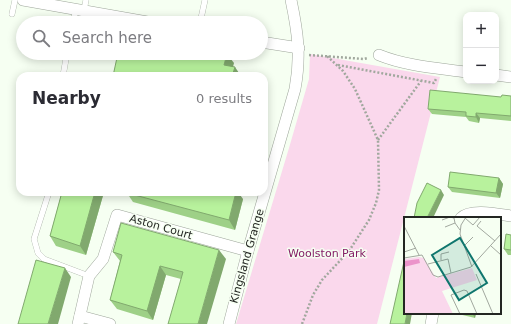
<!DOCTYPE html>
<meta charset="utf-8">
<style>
body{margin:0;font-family:"DejaVu Sans",sans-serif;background:#f7f7f7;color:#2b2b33}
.controls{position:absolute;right:12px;top:12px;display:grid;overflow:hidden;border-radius:8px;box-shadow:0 2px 10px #0003}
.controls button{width:36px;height:36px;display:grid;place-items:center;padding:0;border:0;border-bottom:1px solid #e1e1e2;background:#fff;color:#2b2b33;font:20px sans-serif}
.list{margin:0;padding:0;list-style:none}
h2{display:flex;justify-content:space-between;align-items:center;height:52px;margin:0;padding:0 16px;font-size:17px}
h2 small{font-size:13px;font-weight:400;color:#7c7c81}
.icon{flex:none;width:22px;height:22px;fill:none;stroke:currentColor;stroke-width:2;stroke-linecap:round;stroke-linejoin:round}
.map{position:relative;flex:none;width:511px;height:324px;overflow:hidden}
.search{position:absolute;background:#fff;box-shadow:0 2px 10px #0003;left:16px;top:16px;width:252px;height:44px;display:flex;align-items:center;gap:10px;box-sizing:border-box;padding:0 14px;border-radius:22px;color:#7c7c81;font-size:15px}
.panel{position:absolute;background:#fff;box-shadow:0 2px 10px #0003;left:16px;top:72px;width:252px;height:124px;border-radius:12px}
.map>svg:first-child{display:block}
.green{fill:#fad8ec}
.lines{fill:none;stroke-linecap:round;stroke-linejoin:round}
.service-casing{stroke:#9ea69b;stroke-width:6}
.minor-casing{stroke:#9ea69b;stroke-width:12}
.path{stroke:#a1a89e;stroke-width:2.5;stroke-dasharray:2 2;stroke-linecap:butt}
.service{stroke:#fff;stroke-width:5.5}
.minor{stroke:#fff;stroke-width:11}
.wall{fill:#9ed087}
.shaded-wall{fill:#81a96e}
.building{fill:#b8f29d;stroke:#81a96e}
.labels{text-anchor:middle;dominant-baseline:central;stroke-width:3;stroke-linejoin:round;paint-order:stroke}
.street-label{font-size:11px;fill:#232622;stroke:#f6fff2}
.park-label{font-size:11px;fill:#841e66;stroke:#f6fff2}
.inset-road{fill:none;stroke:#a2a89f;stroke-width:1}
.view{fill:#0f766e;fill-opacity:0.15;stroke:#0f766e;stroke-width:2}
.inset-edge{fill:none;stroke:#232622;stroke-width:2}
</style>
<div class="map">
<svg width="511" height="324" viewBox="0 0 511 324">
<rect width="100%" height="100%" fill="#f6fff2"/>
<polygon class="green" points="310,54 440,77 377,324 236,324 289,148 309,79"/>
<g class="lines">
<g class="service-casing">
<g id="service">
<polyline points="84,10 86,0"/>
<polyline points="12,14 15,0"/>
<polyline points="73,23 76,9"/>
<polyline points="200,23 205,0"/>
<polyline points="63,76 67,53"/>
<polyline points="264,168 272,170"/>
<polyline points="49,192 34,239 38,253 44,259 89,276"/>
</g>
</g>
<g class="minor-casing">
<g id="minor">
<polyline points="23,0 153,23"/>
<polyline points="261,42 299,48"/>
<path d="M379,55C406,66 437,68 466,72"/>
<polyline points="496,75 511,77"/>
<path d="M461,218C470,208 498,214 511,216"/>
<polyline points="80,316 110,324"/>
<polyline points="78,324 89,276 103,259 117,215 248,251"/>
<path d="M229,324L248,251L295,89C301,56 298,33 291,0"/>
<polyline points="431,324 433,313"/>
</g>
</g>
<g class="path">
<polyline points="309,55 364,59 368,58"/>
<polyline points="338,65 434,83 436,79"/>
<polyline points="378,140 421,81"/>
<polyline points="302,324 313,295 322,280 349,251 369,220 376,203 379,190 378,140 355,89 343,71 327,56"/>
</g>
<use href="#service" class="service"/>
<use href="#minor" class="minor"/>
</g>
<g class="wall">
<polygon points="511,96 511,121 480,118 479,123 469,121 466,117 432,114 428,109"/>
<polygon points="499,178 503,184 500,198 452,192 448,187"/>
<polygon points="62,192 104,192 86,255 56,246 50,236"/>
<polygon points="127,193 243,199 235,230 133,202"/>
<polygon points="511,235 511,255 508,255 504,249"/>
<polygon points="113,252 226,259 181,279 166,275 153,320 117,309 110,300 120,261"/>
<polygon points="454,313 476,313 475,318"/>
</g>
<g class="shaded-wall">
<polygon points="227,54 234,63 231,75 224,65"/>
<polygon points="235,67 241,76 232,76"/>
<polygon points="476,113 480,118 479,123 476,117"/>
<polygon points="499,178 503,184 500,198 496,193"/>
<polygon points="441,190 444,195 433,218 427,218"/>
<polygon points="95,192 104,192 86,255 80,246"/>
<polygon points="236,192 238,192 243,199 235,230 229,220"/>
<polygon points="219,250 226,259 207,324 198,324"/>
<polygon points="160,266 166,275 153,320 147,311"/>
<polygon points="65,268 71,277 58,324 48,324"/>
<polygon points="407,313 412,313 410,324 405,324"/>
<polygon points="472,313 476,313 475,318"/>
</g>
<g class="building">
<polygon points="118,53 223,53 227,54 224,65 235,67 232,76 113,76"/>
<polygon points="430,90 501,97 502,95 511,96 511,116 476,113 476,117 466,116 466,112 428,109"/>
<polygon points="450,172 499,178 496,193 448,187"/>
<polygon points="427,183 441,190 427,218 414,218 417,203"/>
<polygon points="62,192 95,192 80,246 50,236"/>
<polygon points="127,192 236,192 229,220 127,193"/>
<polygon points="121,223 219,250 198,324 168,324 183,272 160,266 147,311 110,300 122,255 113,252"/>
<polygon points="506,234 511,235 511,250 504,249"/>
<polygon points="405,257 405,313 407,313 405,324 390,324"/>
<polygon points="36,260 65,268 48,324 18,324"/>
</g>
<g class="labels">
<g class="street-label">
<text transform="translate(161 227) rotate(16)">Aston Court</text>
<text transform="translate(247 256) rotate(-74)">Kingsland Grange</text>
</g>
<g class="park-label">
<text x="327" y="253">Woolston Park</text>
</g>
</g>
<g transform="translate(404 217)">
<rect width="97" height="97" fill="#f6fff2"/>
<path d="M15,40L20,41L32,61L68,51L73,63L38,74L49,97H0V42Z" fill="#fad8ec"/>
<path d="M15,42L16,46L0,50V44Z" fill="#eb93ca"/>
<path class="inset-road" d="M62,0L57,8L56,17L68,50M61,1L69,8L76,0M38,3L46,0L50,1L51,6M77,4L73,9L91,24M0,9L15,38M41,10L51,6L56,13M60,29L69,20M87,29L97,38M0,35L12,31M0,41L18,38L29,58L34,60L67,50L97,17M37,43V37L45,35M24,47L44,42L47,56M72,57L89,97M56,97L47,78L60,73L63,74L73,97"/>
<path class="view" d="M56,21L83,66L55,83L28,38Z"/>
<rect width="97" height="97" class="inset-edge"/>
</g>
</svg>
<div class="controls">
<button>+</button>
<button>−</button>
</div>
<div class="search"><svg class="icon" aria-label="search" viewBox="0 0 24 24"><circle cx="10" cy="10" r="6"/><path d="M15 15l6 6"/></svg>Search here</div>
<section class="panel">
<h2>Nearby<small>0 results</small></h2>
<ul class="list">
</ul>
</section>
</div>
